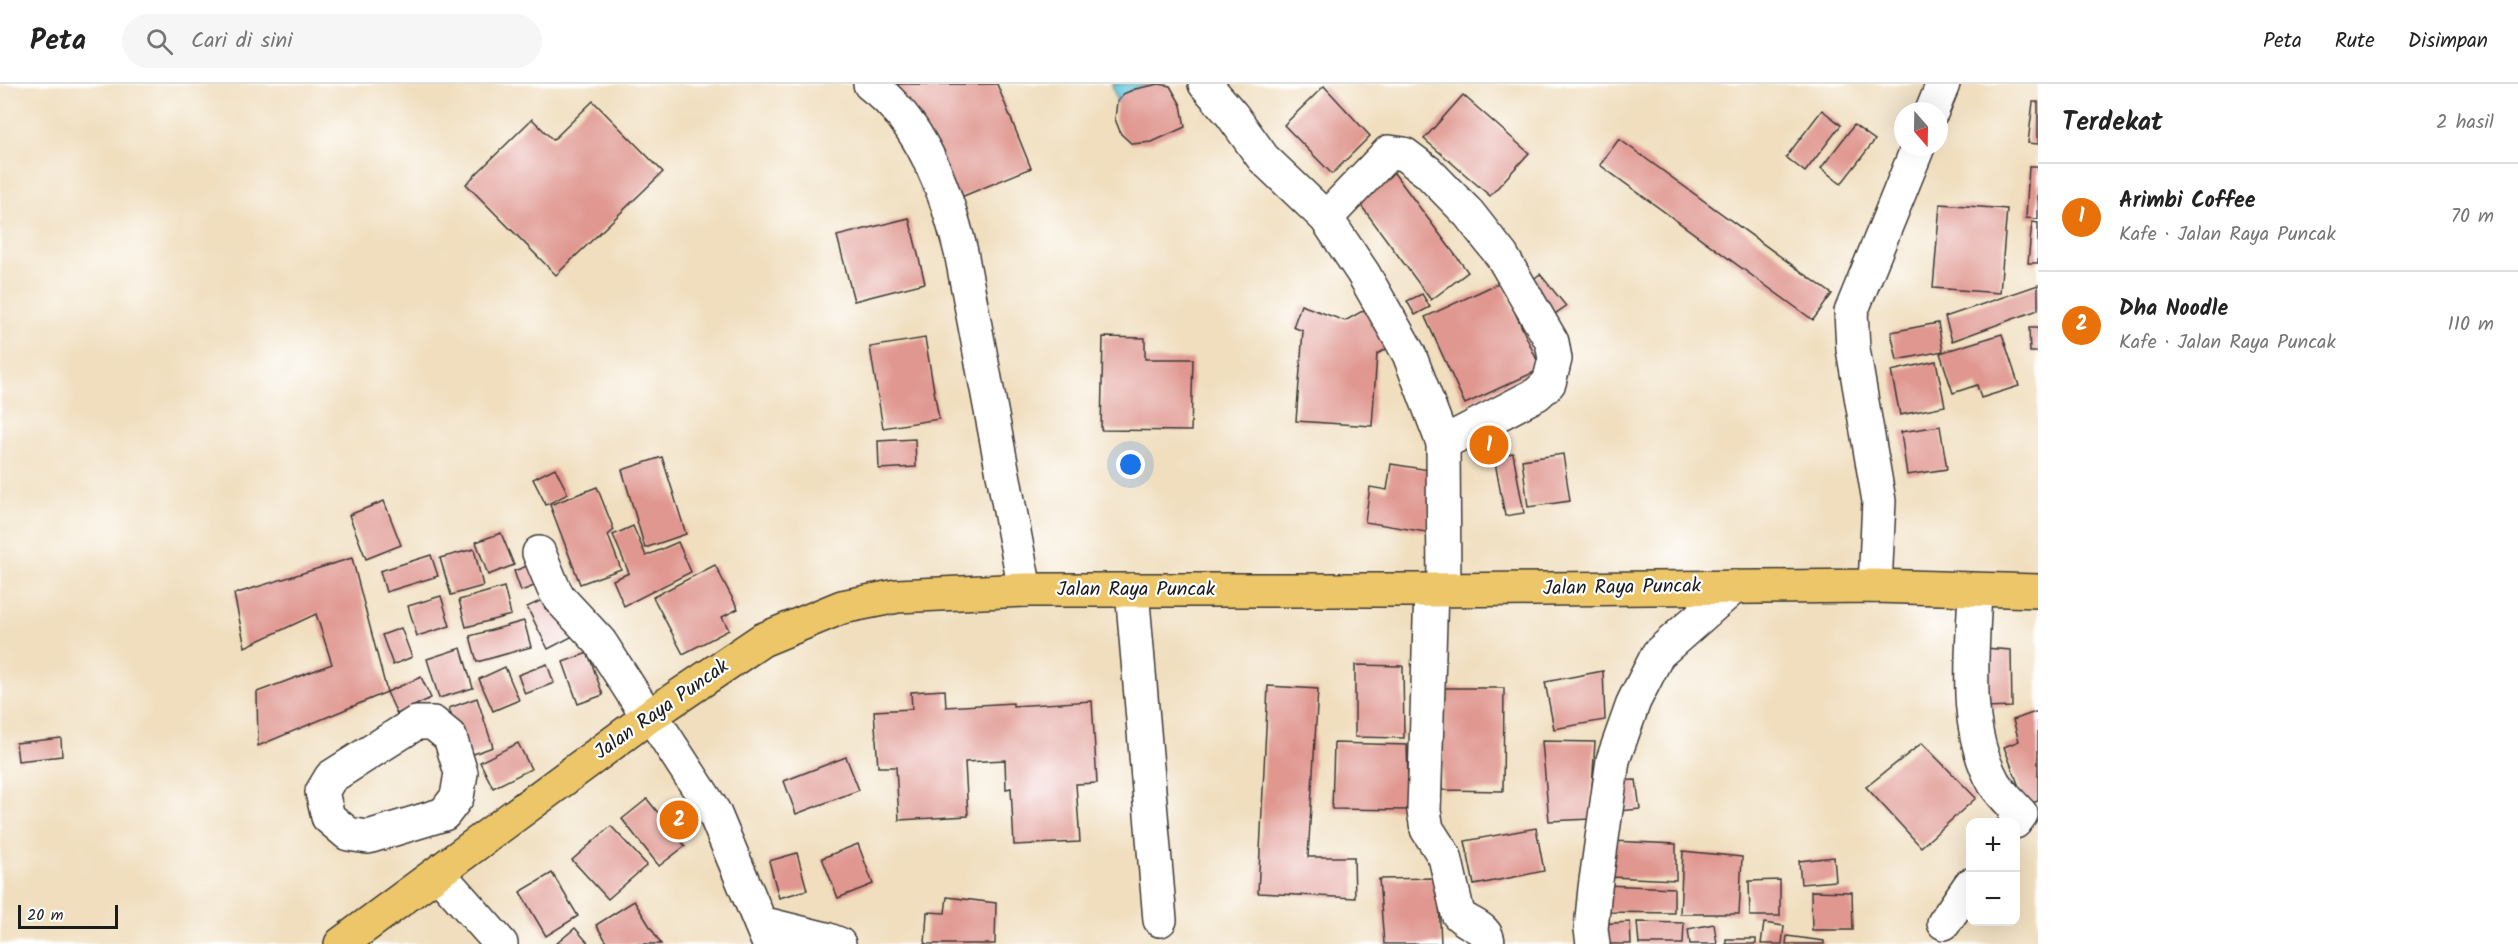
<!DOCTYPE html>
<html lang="id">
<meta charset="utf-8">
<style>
body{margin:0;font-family:Kalam,sans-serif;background:#f6f6f6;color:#222}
.controls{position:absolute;right:18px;bottom:18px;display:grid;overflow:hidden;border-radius:12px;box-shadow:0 6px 24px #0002}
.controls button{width:54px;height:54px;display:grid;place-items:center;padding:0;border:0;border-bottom:2px solid #e0e0e0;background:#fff;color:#222;font:30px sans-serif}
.compass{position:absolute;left:1894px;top:18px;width:54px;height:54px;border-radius:50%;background:#fff;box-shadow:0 6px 24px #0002;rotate:160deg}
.scale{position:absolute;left:18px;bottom:15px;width:100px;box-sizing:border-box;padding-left:6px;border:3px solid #1c1c1c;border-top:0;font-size:16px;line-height:21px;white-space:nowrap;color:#1c1c1c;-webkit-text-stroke:4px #fff;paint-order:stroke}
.you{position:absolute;left:1131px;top:381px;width:21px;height:21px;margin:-15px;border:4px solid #fff;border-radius:50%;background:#1a73e8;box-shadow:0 0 0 9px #1a73e833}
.badge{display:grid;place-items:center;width:39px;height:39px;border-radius:50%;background:#db2777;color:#fff;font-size:20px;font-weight:700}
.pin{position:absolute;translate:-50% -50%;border:3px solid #fff;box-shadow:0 2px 6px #0006}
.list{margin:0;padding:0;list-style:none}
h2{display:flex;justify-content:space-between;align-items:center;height:78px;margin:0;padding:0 24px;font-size:26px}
h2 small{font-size:20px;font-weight:400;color:#767676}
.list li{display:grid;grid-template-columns:39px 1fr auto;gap:18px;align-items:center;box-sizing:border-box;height:108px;padding:0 24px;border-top:2px solid #e0e0e0}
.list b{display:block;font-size:22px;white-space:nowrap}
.list p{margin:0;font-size:20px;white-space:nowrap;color:#767676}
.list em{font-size:20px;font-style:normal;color:#767676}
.icon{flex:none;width:33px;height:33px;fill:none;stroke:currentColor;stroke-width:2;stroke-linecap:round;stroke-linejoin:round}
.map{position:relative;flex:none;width:2038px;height:860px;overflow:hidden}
header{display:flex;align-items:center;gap:36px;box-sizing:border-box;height:84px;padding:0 30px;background:#fff;border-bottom:2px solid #e0e0e0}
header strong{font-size:28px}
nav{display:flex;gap:33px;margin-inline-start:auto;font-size:21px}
.search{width:420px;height:54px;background:#f6f6f6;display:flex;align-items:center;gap:15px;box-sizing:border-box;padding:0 21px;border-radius:33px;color:#767676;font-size:22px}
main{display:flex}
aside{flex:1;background:#fff}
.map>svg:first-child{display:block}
.water{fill:#5fc7db;stroke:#3e727c;stroke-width:1.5}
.building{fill:#e09790}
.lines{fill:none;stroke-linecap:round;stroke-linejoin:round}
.minor-casing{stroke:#3c3934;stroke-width:36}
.highway-casing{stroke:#3c3934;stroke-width:36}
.minor{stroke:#fff;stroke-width:33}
.highway{stroke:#ecc669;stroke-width:33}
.labels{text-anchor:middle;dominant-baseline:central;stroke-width:4.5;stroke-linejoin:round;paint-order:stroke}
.street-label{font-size:20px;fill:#1c1c1c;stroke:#fff}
</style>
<header>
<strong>Peta</strong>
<div class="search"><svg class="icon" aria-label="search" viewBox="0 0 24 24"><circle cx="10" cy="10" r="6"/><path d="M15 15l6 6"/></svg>Cari di sini</div>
<nav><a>Peta</a><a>Rute</a><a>Disimpan</a></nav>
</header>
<main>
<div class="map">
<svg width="2038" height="860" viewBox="0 0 2038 860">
<rect width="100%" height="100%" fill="#fff"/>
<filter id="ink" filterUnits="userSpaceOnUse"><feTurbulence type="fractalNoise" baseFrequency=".0167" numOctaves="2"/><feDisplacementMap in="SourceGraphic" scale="12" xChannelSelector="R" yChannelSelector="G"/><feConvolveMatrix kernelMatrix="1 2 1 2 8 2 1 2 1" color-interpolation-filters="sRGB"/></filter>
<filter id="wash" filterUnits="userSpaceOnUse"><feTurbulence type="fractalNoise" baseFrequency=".008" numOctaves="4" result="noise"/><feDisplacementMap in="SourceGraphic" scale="24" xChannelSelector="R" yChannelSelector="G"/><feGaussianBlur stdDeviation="1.35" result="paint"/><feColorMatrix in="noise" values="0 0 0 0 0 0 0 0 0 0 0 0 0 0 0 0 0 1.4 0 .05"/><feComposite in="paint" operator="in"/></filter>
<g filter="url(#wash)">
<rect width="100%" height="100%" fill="#f0debe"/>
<path class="water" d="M1112,0H1156C1141,2 1127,5 1117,18Z"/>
<g id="blocks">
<g class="building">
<polygon points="873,0 997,0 1031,84 954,116"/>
<polygon points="1159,0 1170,2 1181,21 1185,43 1152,58 1132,60 1121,50 1115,35 1117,18 1123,10 1135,5"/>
<polygon points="1324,2 1370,52 1332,90 1284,41"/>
<polygon points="1463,11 1529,69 1490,112 1424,55"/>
<polygon points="593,17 663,88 556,191 466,100 532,35 553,56"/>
<polygon points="2033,18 2038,18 2038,60 2028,59"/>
<polygon points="1822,26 1841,41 1805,88 1786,73"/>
<polygon points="1854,41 1875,56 1841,100 1821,84"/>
<polygon points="1619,55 1832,210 1813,236 1600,81"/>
<polygon points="2029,82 2038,82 2038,135 2026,134"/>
<polygon points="1391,85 1468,188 1431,216 1354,112"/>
<polygon points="1940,120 2007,125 2000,209 1933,204"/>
<polygon points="909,134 925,199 854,217 837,152"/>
<polygon points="2032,138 2038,139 2038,179 2028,179"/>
<polygon points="1540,190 1566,222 1549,234 1525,202"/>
<polygon points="1501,198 1541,285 1465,320 1425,233"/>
<polygon points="2038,201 2038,226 1952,257 1945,233"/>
<polygon points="1422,210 1430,223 1415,231 1407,217"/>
<polygon points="1301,221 1345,237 1373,221 1394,261 1377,270 1372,342 1296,337 1303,247 1293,243"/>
<polygon points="1938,239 1943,267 1897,276 1891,248"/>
<polygon points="2029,244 2038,244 2038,268 2030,268"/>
<polygon points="2002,250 2019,302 1981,314 1977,301 1953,309 1940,269"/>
<polygon points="1103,253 1145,254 1145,275 1193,275 1191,347 1101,346"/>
<polygon points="925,254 939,335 883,344 870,263"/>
<polygon points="1936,277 1945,322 1900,331 1891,287"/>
<polygon points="1940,342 1947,385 1907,391 1901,348"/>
<polygon points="915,355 916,383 879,385 878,357"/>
<polygon points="1513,369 1524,429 1505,432 1494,373"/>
<polygon points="1563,370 1570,417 1528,423 1522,376"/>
<polygon points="662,373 686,450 645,464 622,386"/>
<polygon points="1391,380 1436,387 1426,448 1365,438 1370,403 1387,406"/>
<polygon points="555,384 568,410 546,421 533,395"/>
<polygon points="597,403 614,446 608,451 621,485 580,500 550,421"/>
<polygon points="384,417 401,461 366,475 349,431"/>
<polygon points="633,442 646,472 678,458 691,488 624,522 613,496 629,489 613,451"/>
<polygon points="501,449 514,481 488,491 476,458"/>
<polygon points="474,465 483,502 451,511 440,474"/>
<polygon points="431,471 438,492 386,508 380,487"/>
<polygon points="352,474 387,608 258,662 257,608 332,580 316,530 245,563 234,510"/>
<polygon points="535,479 542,499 521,507 514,487"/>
<polygon points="715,481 738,525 722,533 729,546 683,570 653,513"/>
<polygon points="504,503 511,531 466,543 459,516"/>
<polygon points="555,510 575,551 548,565 527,523"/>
<polygon points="441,512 450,542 417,552 408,522"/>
<polygon points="524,537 531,563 477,578 470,552"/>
<polygon points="401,544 412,573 393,581 382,551"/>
<polygon points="461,564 473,604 439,614 427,575"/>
<polygon points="1984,564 2011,566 2012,623 1984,624"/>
<polygon points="588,569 603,611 578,620 563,578"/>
<polygon points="547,580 554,599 525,610 518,591"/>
<polygon points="1355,581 1403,582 1404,654 1355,653"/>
<polygon points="505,583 519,616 493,627 479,595"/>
<polygon points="1603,587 1605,636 1554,645 1545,598"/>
<polygon points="421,593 431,614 397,630 387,608"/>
<polygon points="1268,602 1318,605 1308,773 1354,773 1355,814 1258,809"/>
<polygon points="1443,604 1504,604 1503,707 1442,706"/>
<polygon points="945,606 946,623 1013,619 1013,622 1092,617 1097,699 1076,700 1080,758 1014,761 1011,704 1006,705 1005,676 965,678 968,732 899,736 896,683 878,683 874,627 912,625 911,608"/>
<polygon points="477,614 493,663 465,673 449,624"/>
<polygon points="2038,627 2038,717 2026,721 2004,663 2019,657 2013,636"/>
<polygon points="61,654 62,672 18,677 16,659"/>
<polygon points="1542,657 1595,658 1590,735 1549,737"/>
<polygon points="518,659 531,685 493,704 480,678"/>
<polygon points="1334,659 1407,661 1409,726 1332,725"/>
<polygon points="1922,659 1976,714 1921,763 1866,703"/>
<polygon points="846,673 859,706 796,730 784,697"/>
<polygon points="1636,696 1640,725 1619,727 1616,697"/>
<polygon points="647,715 685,762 659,782 622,735"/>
<polygon points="611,742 647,781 608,815 572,776"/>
<polygon points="1536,744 1544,787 1474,801 1465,757"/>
<polygon points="1612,757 1676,760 1676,796 1611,793"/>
<polygon points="858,760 873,800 838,814 822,774"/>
<polygon points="1683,767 1742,773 1739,830 1680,830"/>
<polygon points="797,769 807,806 779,814 769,777"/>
<polygon points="1834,773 1836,797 1801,800 1799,777"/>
<polygon points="552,789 578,832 546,852 520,808"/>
<polygon points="1438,794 1441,860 1384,860 1379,795"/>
<polygon points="1780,796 1780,832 1750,832 1749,797"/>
<polygon points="1605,801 1674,804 1674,829 1606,828"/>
<polygon points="1811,807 1852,808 1853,846 1812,846"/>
<polygon points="947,813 996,819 995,860 925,860 927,828 945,829"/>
<polygon points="634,817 661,860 608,860 596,841"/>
<polygon points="1630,838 1631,860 1600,860 1599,840"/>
<polygon points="1637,838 1684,839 1683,860 1639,860"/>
<polygon points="1764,839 1784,842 1782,860 1761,860"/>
<polygon points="1714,840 1717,860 1690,860 1688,845"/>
<polygon points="575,844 589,860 556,860"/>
<polygon points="1787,852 1824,857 1824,860 1786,860"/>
<rect x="1726" y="855" width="30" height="5"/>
</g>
</g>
</g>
<g filter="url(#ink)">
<use href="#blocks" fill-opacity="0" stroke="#3c3934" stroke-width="1.5"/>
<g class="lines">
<g class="minor-casing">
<g id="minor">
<path d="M870,0C922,39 946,107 961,168L1025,506"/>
<polyline points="1205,0 1232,31 1263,74 1326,134 1363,189 1409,270 1443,359 1444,506"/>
<polyline points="1932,27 1943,0"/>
<polyline points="1326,134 1389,68 1404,70 1428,88 1469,130 1502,172 1552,258 1555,275 1549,299 1537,310 1443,359"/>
<polyline points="539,469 553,503 559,514 600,558 648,633"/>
<polyline points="1875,502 1879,417 1853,265 1851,228 1918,63"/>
<polyline points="1132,506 1160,836"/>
<path d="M1431,506L1424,727L1427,745L1445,773L1458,830C1468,841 1488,842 1488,860"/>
<path d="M1975,506C1973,569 1962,642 1994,699C2001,710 2012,720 2021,730L2015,738"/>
<polyline points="651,631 714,728 769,860"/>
<polygon points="416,639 433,639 450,653 461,689 457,713 444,730 368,753 348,750 328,733 322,708 331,693"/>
<polyline points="438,789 501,860"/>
<polyline points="761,839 826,855 839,860"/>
<polyline points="1944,839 1970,801"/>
<polyline points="1593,860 1591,845 1595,804 1613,676 1634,617 1658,570 1734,503"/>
</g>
</g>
<g class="highway-casing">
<polyline id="highway" points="341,860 648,633 762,556 842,523 897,512 1025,506 1431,506 1875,502 2038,507"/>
</g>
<use href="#minor" class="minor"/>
<use href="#highway" class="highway"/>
</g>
</g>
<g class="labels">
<g class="street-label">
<text transform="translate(1622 504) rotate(-1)">Jalan Raya Puncak</text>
<text x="1136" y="506">Jalan Raya Puncak</text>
<text transform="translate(662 626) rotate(-35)">Jalan Raya Puncak</text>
</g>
</g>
</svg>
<div class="controls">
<button>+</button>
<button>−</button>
</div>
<svg class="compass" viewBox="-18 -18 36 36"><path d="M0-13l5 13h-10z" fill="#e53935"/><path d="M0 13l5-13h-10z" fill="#767676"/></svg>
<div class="scale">20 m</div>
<div class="you"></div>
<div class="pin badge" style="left:1489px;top:361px;background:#e8710a">1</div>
<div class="pin badge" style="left:679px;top:736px;background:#e8710a">2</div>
</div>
<aside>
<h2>Terdekat<small>2 hasil</small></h2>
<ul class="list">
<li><span class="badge" style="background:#e8710a">1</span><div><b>Arimbi Coffee</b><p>Kafe · Jalan Raya Puncak</p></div><em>70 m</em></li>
<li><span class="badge" style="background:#e8710a">2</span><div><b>Dha Noodle</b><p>Kafe · Jalan Raya Puncak</p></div><em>110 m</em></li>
</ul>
</aside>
</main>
